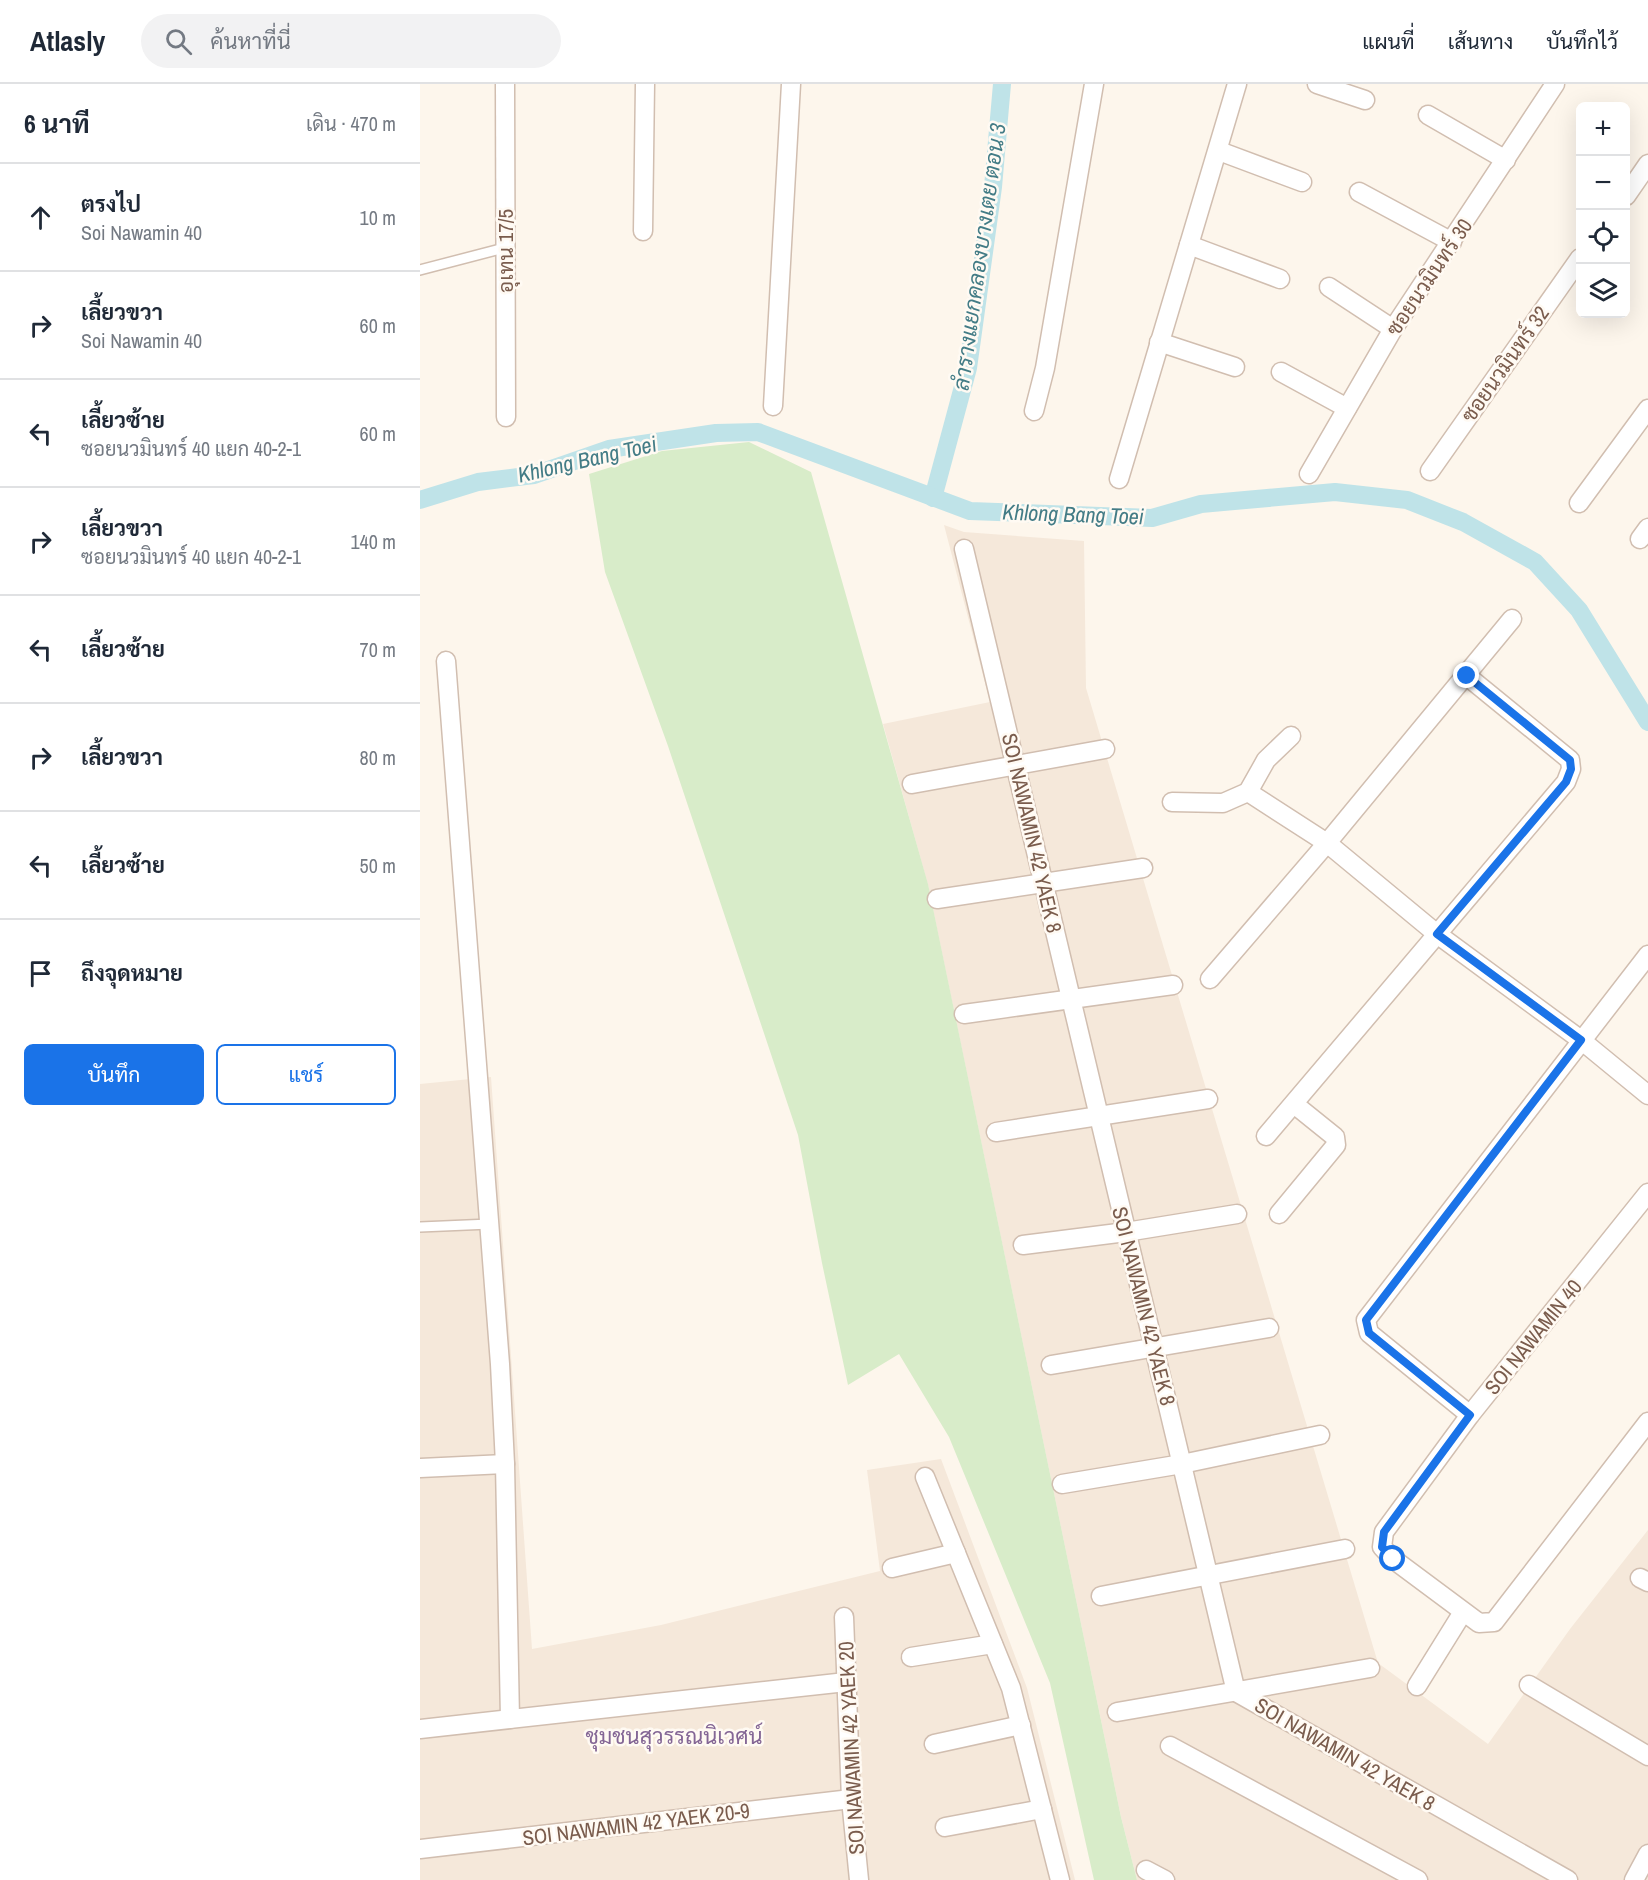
<!DOCTYPE html>
<html lang="th">
<meta charset="utf-8">
<style>
body{margin:0;font-family:"Archivo Narrow",Sarabun,sans-serif;background:#f2f2f3;color:#1f2937}
.controls{position:absolute;right:18px;top:18px;display:grid;overflow:hidden;border-radius:9px;box-shadow:0 6px 24px #0002}
.controls button{width:54px;height:54px;display:grid;place-items:center;padding:0;border:0;border-bottom:2px solid #e0e1e3;background:#fff;color:#1f2937;font:30px sans-serif}
.stop{position:absolute;width:18px;height:18px;margin:-14px;border:4px solid #1a73e8;border-radius:50%;background:#fff}
.stop.end{background:#1a73e8;border-color:#fff;box-shadow:0 2px 6px #0008}
.list{margin:0;padding:0;list-style:none}
h2{display:flex;justify-content:space-between;align-items:center;height:78px;margin:0;padding:0 24px;font-size:26px}
h2 small{font-size:20px;font-weight:400;color:#747a83}
.list li{display:grid;grid-template-columns:39px 1fr auto;gap:18px;align-items:center;box-sizing:border-box;height:108px;padding:0 24px;border-top:2px solid #e0e1e3}
.list b{display:block;font-size:22px;white-space:nowrap}
.list p{margin:0;font-size:20px;white-space:nowrap;color:#747a83}
.list em{font-size:20px;font-style:normal;color:#747a83}
.actions{display:flex;gap:12px;padding:18px 24px}
.actions a{flex:1;padding:14px 0;border:2px solid #1a73e8;border-radius:9px;text-align:center;font-size:21px;color:#1a73e8}
.actions .main{background:#1a73e8;color:#fff}
.icon{flex:none;width:33px;height:33px;fill:none;stroke:currentColor;stroke-width:2;stroke-linecap:round;stroke-linejoin:round}
.map{position:relative;flex:none;width:1228px;height:1796px;overflow:hidden}
header{display:flex;align-items:center;gap:36px;box-sizing:border-box;height:84px;padding:0 30px;background:#fff;border-bottom:2px solid #e0e1e3}
header strong{font-size:28px}
nav{display:flex;gap:33px;margin-inline-start:auto;font-size:21px}
.search{width:420px;height:54px;background:#f2f2f3;display:flex;align-items:center;gap:15px;box-sizing:border-box;padding:0 21px;border-radius:33px;color:#747a83;font-size:22px}
main{display:flex}
aside{flex:1;background:#fff}
.map>svg:first-child{display:block}
.residential{fill:#f5e8da}
.green{fill:#d8ecc9}
.lines{fill:none;stroke-linecap:round;stroke-linejoin:round}
.canal{stroke:#bfe3e8;stroke-width:18}
.lane-casing{stroke:#d1beb0;stroke-width:12}
.street-casing{stroke:#d1beb0;stroke-width:21}
.lane{stroke:#fff;stroke-width:9}
.street{stroke:#fff;stroke-width:18}
.route{stroke:#1a73e8;stroke-width:8}
.labels{text-anchor:middle;dominant-baseline:central;stroke-width:5;stroke-linejoin:round;paint-order:stroke}
.street-label{font-size:21px;fill:#7a5c4d;stroke:#fffaf3}
.water-label{font-size:22px;font-style:italic;fill:#437c86;stroke:#fffaf3}
.neighbourhood-label{font-size:22px;fill:#846695;stroke:#fffaf3}
</style>
<header>
<strong>Atlasly</strong>
<div class="search"><svg class="icon" aria-label="search" viewBox="0 0 24 24"><circle cx="10" cy="10" r="6"/><path d="M15 15l6 6"/></svg>ค้นหาที่นี่</div>
<nav><a>แผนที่</a><a>เส้นทาง</a><a>บันทึกไว้</a></nav>
</header>
<main>
<aside>
<h2>6 นาที<small>เดิน · 470 m</small></h2>
<ul class="list">
<li><svg class="icon" aria-label="ahead" viewBox="0 0 24 24"><path d="M12 20V5M6 11l6-6 6 6"/></svg><div><b>ตรงไป</b><p>Soi Nawamin 40</p></div><em>10 m</em></li>
<li><svg class="icon" aria-label="right" viewBox="0 0 24 24"><path d="M7 20v-9h11M14 6l5 5-5 5"/></svg><div><b>เลี้ยวขวา</b><p>Soi Nawamin 40</p></div><em>60 m</em></li>
<li><svg class="icon" aria-label="left" viewBox="0 0 24 24"><path d="M17 20v-9H6M10 6l-5 5 5 5"/></svg><div><b>เลี้ยวซ้าย</b><p>ซอยนวมินทร์ 40 แยก 40-2-1</p></div><em>60 m</em></li>
<li><svg class="icon" aria-label="right" viewBox="0 0 24 24"><path d="M7 20v-9h11M14 6l5 5-5 5"/></svg><div><b>เลี้ยวขวา</b><p>ซอยนวมินทร์ 40 แยก 40-2-1</p></div><em>140 m</em></li>
<li><svg class="icon" aria-label="left" viewBox="0 0 24 24"><path d="M17 20v-9H6M10 6l-5 5 5 5"/></svg><div><b>เลี้ยวซ้าย</b></div><em>70 m</em></li>
<li><svg class="icon" aria-label="right" viewBox="0 0 24 24"><path d="M7 20v-9h11M14 6l5 5-5 5"/></svg><div><b>เลี้ยวขวา</b></div><em>80 m</em></li>
<li><svg class="icon" aria-label="left" viewBox="0 0 24 24"><path d="M17 20v-9H6M10 6l-5 5 5 5"/></svg><div><b>เลี้ยวซ้าย</b></div><em>50 m</em></li>
<li><svg class="icon" aria-label="arrive" viewBox="0 0 24 24"><path d="M6 21V4h12l-3 4 3 4H6"/></svg><div><b>ถึงจุดหมาย</b></div></li>
</ul>
<div class="actions"><a class="main">บันทึก</a><a>แชร์</a></div>
</aside>
<div class="map">
<svg width="1228" height="1796" viewBox="0 0 1228 1796">
<rect width="100%" height="100%" fill="#fdf6ec"/>
<g class="residential">
<polygon points="524,441 544,448 664,457 666,604 958,1579 1068,1660 1150,1545 1228,1446 1228,1796 717,1796 701,1733 508,801 463,640 570,618"/>
<polygon points="71,993 112,1565 241,1541 460,1487 447,1386 521,1375 607,1604 655,1796 0,1796 0,1000"/>
</g>
<polygon class="green" points="329,358 391,388 508,800 701,1733 717,1796 674,1796 630,1599 529,1353 479,1270 428,1301 402,1179 378,1051 248,662 185,488 169,390 242,367"/>
<g class="lines">
<g class="canal">
<polyline points="513,414 548,284 573,103 582,0"/>
<polyline points="0,416 58,398 114,391 189,365 296,349 338,348 550,427 732,434 781,420 915,408 987,416 1043,438 1115,478 1159,526 1228,638"/>
</g>
<g class="lane-casing">
<g id="lane">
<polyline points="0,186 84,164"/>
<polyline points="0,1143 70,1140"/>
</g>
</g>
<g class="street-casing">
<g id="street">
<polyline points="85,0 86,333"/>
<polyline points="897,0 945,16"/>
<polyline points="1008,31 1086,76"/>
<polyline points="799,67 882,98"/>
<polyline points="939,108 1032,158"/>
<polyline points="1206,112 1228,80"/>
<polyline points="223,147 225,0"/>
<polyline points="769,161 860,195"/>
<polyline points="909,203 973,245"/>
<polyline points="739,258 815,283"/>
<polyline points="861,288 927,324"/>
<polyline points="353,322 371,0"/>
<polyline points="614,327 625,284 674,0"/>
<polyline points="1010,387 1160,174"/>
<polyline points="889,390 973,245 1135,0"/>
<polyline points="699,395 817,0"/>
<polyline points="1159,419 1228,325"/>
<polyline points="1220,455 1228,444"/>
<polyline points="544,465 816,1608 1148,1796"/>
<polyline points="26,577 80,1280 85,1380 90,1635"/>
<polyline points="492,700 685,665"/>
<polyline points="828,708 907,759 1017,850 1161,956 1228,1011"/>
<polyline points="752,718 803,719 828,708 846,676 871,652"/>
<polyline points="517,815 723,784"/>
<polyline points="790,895 907,759 1092,535"/>
<polyline points="544,930 753,901"/>
<polyline points="576,1048 788,1015"/>
<polyline points="846,1052 1146,698 1151,685 1150,676 1047,592"/>
<polyline points="1228,1109 1050,1331 964,1448 962,1463 973,1475 1059,1539 1074,1538 1228,1338"/>
<polyline points="859,1130 916,1061 915,1053 874,1020"/>
<polyline points="603,1161 706,1148 817,1130"/>
<polyline points="631,1281 849,1244"/>
<polyline points="1050,1331 949,1249 946,1236 1228,871"/>
<polyline points="0,1384 85,1380"/>
<polyline points="505,1393 591,1604 640,1796"/>
<polyline points="642,1400 762,1380 900,1351"/>
<polyline points="472,1484 536,1469"/>
<polyline points="1220,1494 1228,1498"/>
<polyline points="681,1512 925,1465"/>
<polyline points="424,1533 431,1715 439,1796"/>
<polyline points="491,1573 573,1560"/>
<polyline points="1109,1601 1228,1672"/>
<polyline points="997,1602 1043,1528"/>
<polyline points="697,1628 950,1584"/>
<polyline points="0,1645 426,1598"/>
<polyline points="514,1660 601,1641"/>
<polyline points="750,1662 998,1796"/>
<polyline points="525,1743 622,1725"/>
<polyline points="0,1765 431,1715"/>
<polyline points="726,1786 745,1796"/>
<polyline points="1214,1796 1228,1770"/>
</g>
</g>
<use href="#lane" class="lane"/>
<use href="#street" class="street"/>
</g>
<g class="lines">
<polyline class="route" points="973,1475 962,1463 964,1448 1050,1331 949,1249 946,1236 1161,956 1017,850 1146,698 1151,685 1150,676 1047,592"/>
</g>
<g class="labels">
<g class="street-label">
<text transform="translate(85 167) rotate(-90)">อุเทน 17/5</text>
<text transform="translate(1009 193) rotate(-56)">ซอยนวมินทร์ 30</text>
<text transform="translate(1085 280) rotate(-55)">ซอยนวมินทร์ 32</text>
<text transform="translate(612 749) rotate(77)">SOI NAWAMIN 42 YAEK 8</text>
<text transform="translate(724 1222) rotate(76)">SOI NAWAMIN 42 YAEK 8</text>
<text transform="translate(1113 1253) rotate(-51)">SOI NAWAMIN 40</text>
<text transform="translate(431 1664) rotate(-93)">SOI NAWAMIN 42 YAEK 20</text>
<text transform="translate(925 1670) rotate(30)">SOI NAWAMIN 42 YAEK 8</text>
<text transform="translate(216 1740) rotate(-7)">SOI NAWAMIN 42 YAEK 20-9</text>
</g>
<g class="water-label">
<text transform="translate(559 173) rotate(-82)">ลำรางแยกคลองบางเตย ตอน 3</text>
<text transform="translate(167 375) rotate(-13)">Khlong Bang Toei</text>
<text transform="translate(653 430) rotate(2)">Khlong Bang Toei</text>
</g>
<g class="neighbourhood-label">
<text x="254" y="1652">ชุมชนสุวรรณนิเวศน์</text>
</g>
</g>
</svg>
<div class="controls">
<button>+</button>
<button>−</button>
<button><svg class="icon" aria-label="locate" viewBox="0 0 24 24"><circle cx="12" cy="12" r="6"/><path d="M12 2v4M12 18v4M2 12h4M18 12h4"/></svg></button>
<button><svg class="icon" aria-label="layers" viewBox="0 0 24 24"><path d="M12 4l9 5-9 5-9-5zM3 14l9 5 9-5"/></svg></button>
</div>
<div class="stop" style="left:973px;top:1475px"></div>
<div class="stop end" style="left:1047px;top:592px"></div>
</div>
</main>
